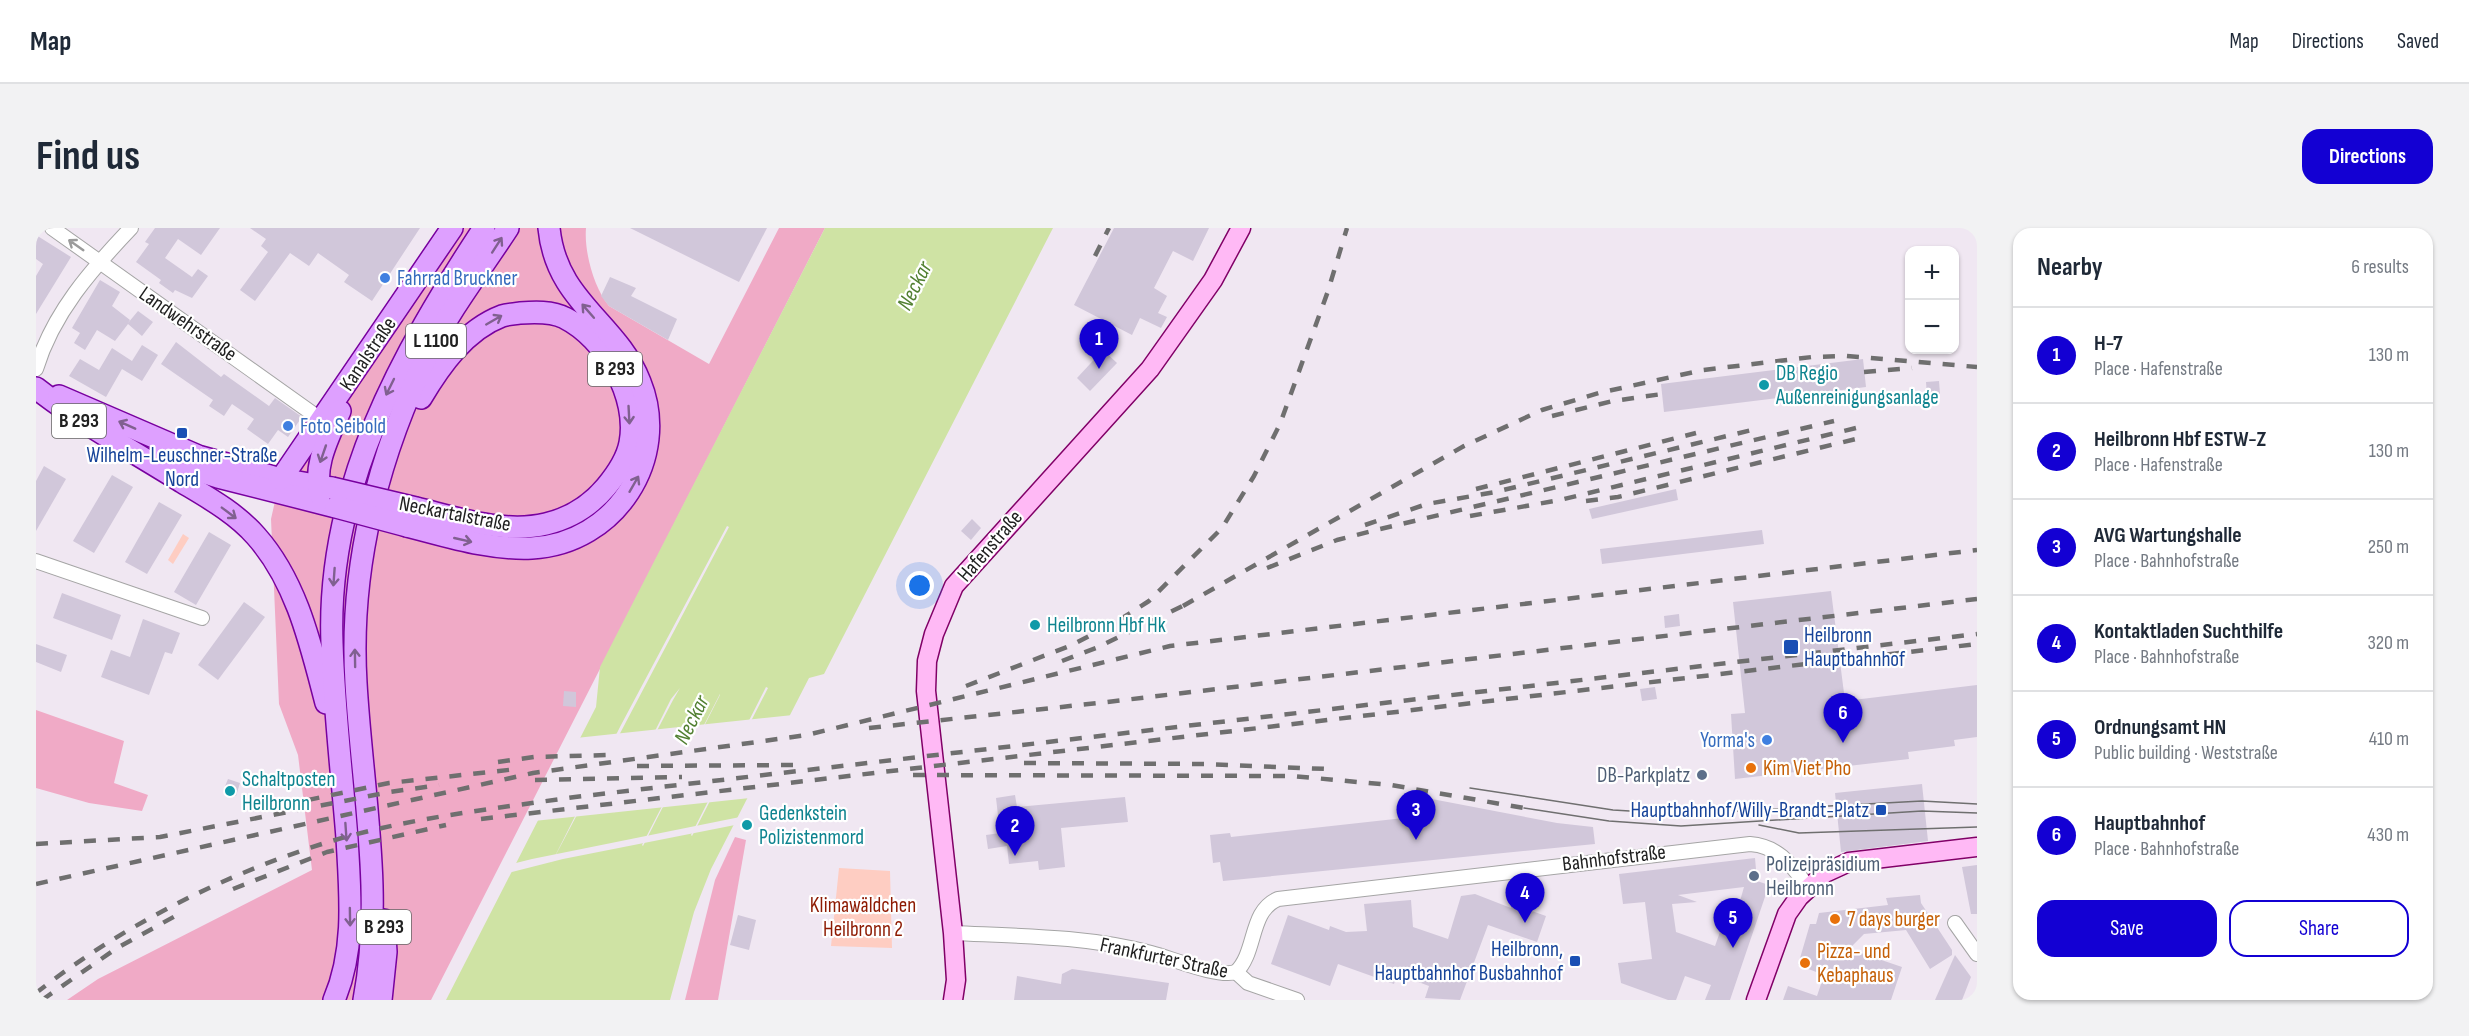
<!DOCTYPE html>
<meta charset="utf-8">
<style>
body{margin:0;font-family:"Sofia Sans Condensed",sans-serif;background:#f2f2f3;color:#1f2937}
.controls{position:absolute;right:18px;top:18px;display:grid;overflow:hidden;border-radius:12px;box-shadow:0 2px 4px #0004}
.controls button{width:54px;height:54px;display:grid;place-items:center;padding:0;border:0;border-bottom:2px solid #e0e1e3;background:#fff;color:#1f2937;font:30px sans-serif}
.you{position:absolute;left:884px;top:358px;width:21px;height:21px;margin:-15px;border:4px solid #fff;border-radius:50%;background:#1a73e8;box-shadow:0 0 0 9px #1a73e833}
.badge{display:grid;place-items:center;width:39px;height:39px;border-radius:50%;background:#1300d3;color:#fff;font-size:20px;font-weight:700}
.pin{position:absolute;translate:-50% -50px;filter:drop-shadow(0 2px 3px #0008)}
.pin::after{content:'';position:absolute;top:32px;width:21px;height:18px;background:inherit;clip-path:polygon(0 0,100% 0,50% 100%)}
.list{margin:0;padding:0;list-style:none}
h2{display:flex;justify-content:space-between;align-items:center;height:78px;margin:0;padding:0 24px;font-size:26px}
h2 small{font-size:20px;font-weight:400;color:#747a83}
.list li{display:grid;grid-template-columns:39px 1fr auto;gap:18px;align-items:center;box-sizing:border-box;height:96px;padding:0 24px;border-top:2px solid #e0e1e3}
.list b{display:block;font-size:22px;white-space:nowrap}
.list p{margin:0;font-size:20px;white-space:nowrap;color:#747a83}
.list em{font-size:20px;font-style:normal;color:#747a83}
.actions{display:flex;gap:12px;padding:18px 24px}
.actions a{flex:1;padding:14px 0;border:2px solid #1300d3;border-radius:18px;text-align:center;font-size:21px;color:#1300d3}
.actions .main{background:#1300d3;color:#fff}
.map{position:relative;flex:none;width:1941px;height:772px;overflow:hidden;border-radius:18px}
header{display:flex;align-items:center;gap:36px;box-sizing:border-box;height:84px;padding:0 30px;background:#fff;border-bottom:2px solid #e0e1e3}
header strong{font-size:28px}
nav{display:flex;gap:33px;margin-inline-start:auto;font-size:21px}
.intro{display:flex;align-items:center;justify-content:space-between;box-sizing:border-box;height:144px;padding:0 36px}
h1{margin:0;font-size:42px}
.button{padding:15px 27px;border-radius:18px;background:#1300d3;color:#fff;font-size:21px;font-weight:700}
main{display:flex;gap:36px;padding:0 36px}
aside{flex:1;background:#fff;border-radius:18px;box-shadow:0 2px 4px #0004}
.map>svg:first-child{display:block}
.grass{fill:#f0aac6}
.park{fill:#fecdc2}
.water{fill:#cfe3a4;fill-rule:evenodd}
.pier{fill:#f0e7f2}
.building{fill:#d1c7da;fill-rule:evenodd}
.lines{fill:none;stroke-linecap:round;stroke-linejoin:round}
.street-casing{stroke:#a5a5a5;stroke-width:16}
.secondary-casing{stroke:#810067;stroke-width:21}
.primary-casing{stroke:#78009f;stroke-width:24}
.street{stroke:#fff;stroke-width:14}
.secondary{stroke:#ffb9f5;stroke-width:18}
.primary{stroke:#dea0ff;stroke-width:21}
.tram{stroke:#6f6f6f;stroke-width:1.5}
.rail{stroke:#6f6f6f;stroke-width:4.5;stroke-dasharray:12 12;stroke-linecap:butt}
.primary-bridge-casing{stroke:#78009f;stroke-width:24;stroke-linecap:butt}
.primary-bridge{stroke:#dea0ff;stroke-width:21}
.oneway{stroke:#9b9b9b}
.oneway2{stroke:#806090}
.shop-dot{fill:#3f7fe0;stroke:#fff;stroke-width:2}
.culture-dot{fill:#0f9aa8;stroke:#fff;stroke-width:2}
.transit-dot{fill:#1a4fb4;stroke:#fff;stroke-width:2}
.food-dot{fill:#e8710a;stroke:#fff;stroke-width:2}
.service-dot{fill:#5c6f8a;stroke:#fff;stroke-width:2}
.labels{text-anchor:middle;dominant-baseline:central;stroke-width:4.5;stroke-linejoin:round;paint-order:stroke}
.shield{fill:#fff;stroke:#646464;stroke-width:1.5}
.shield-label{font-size:20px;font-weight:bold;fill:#212121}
.shop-label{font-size:21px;fill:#366cbe;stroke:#fff;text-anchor:start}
.street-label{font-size:21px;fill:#212121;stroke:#fff}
.culture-label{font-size:21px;fill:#0d838f;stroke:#fff;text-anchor:start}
.transit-label{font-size:21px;fill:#164399;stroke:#fff;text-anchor:end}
.food-label{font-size:21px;fill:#c56008;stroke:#fff;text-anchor:start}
.service-label{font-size:21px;fill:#4e5e75;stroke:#fff;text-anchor:end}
.park-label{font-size:21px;fill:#8d1a02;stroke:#fff}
.water-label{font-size:22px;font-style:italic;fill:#528032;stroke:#fff}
</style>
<header>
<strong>Map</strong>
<nav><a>Map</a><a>Directions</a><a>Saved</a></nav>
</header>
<div class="intro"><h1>Find us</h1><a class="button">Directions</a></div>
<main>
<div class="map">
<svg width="1941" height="772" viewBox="0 0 1941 772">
<rect width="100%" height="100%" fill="#f0e7f2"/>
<g class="grass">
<path d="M403,0H550C548,24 558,60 573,78L673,136L743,0H789L395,772H31L62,751L276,642L262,527L243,476L235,291L248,233Z"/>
<polygon points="0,482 88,513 78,555 112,567 106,583 53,575 0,560"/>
<polygon points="699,609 710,612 682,772 649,772 679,652"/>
</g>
<g class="park">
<polygon points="147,306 153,310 137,336 132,332"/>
<polygon points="803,640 854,643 856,720 795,718"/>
</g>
<path class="water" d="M789,0H1017L788,446L773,450L675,641L658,684L634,772H410L560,479L564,439ZM691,298L693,299L515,636L585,497ZM730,459L732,460L656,608L655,607ZM644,460L637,472L577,587L635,471ZM684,466V467L607,618L606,617Z"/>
<g class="pier">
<polygon points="757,487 714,570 498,593 540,510"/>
<polygon points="704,589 699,597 527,631 472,645 476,636 496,631"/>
</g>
<g class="building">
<polygon points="119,0 184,0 165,27 142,11 129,30 156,49 162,41 172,48 156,70 139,62 137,65 123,55 125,52 100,34 113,16 109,14"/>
<polygon points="214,0 384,0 336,73 308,54 313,47 282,25 273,38 254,25 219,73 204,62 232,24 225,18 230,11"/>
<polygon points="594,0 731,0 703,54"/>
<polygon points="1078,0 1173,0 1157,33 1137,23 1118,60 1131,68 1122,85 1131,89 1125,100 1104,90 1096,107 1038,77"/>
<polygon points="0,7 35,29 0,86 0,48 7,36 0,31"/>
<polygon points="574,49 600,60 595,68 641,91 632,112 573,78 565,68"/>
<polygon points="64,52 84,64 76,78 94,92 92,95 102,83 117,94 106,108 92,96 79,113 61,102 49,122 38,115 44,105 36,100"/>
<polygon points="140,114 185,149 188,146 233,178 239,170 266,189 252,209 242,202 232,216 211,201 218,191 196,176 188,188 173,178 177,172 125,136"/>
<polygon points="106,117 122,127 106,153 86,141 70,169 33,148 44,131 63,142 76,120 96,133"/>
<polygon points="1067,122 1081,135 1054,163 1041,150"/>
<polygon points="1827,131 1830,159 1628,184 1625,156"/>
<polygon points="1903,153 1904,166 1891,167 1890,154"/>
<polygon points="8,238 30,251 0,303 0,253"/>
<polygon points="76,247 97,259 58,325 37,313"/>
<polygon points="1640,261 1642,272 1556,291 1553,281"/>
<polygon points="123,274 146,287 111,346 89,334"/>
<polygon points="936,291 945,300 935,312 925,303"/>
<polygon points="1726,302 1728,316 1566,336 1564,321"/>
<polygon points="173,304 195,317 160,377 138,364"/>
<polygon points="1795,363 1809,473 1941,457 1941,509 1918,512 1919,518 1872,524 1873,531 1699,551 1695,486 1709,485 1697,374"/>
<polygon points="26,365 85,387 76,412 17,390"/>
<polygon points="208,374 229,389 182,452 162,437"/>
<polygon points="1643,386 1644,398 1629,400 1628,388"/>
<polygon points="107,391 144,405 136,426 129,424 113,467 65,449 75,422 94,429"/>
<polygon points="0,416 31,427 25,444 0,434"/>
<polygon points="1619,459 1621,471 1606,473 1604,461"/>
<polygon points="528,463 540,464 540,479 527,478"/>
<polygon points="192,551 204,555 200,568 187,563"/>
<polygon points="1886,556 1892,613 1805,624 1799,565"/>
<polygon points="979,567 981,579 1089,569 1092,594 1025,600 1029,639 1003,642 1002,633 973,636 971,618 952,621 950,607 964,605 960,570"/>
<polygon points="1375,567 1521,595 1557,599 1559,616 1187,653 1184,634 1177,635 1174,607 1194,605 1195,609 1377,589"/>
<path d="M1719,630L1721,653L1733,657L1694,772H1669L1675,757L1649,748L1640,772H1632L1585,755L1582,735L1616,731L1609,674L1587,676L1583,646ZM1708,659L1700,687L1691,684L1679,718L1640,704L1636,676L1661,674L1642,667Z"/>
<polygon points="1941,637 1941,686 1935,686 1926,639"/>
<polygon points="1439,666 1475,680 1476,676 1510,688 1501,714 1452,697 1424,772 1389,770 1393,758 1361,746 1358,756 1302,736 1294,758 1235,736 1252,687 1293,702 1294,698 1310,704 1331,703 1328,676 1375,672 1377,699 1412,711 1425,668"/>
<polygon points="1884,667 1885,675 1916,722 1916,727 1894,741 1870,702 1828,706 1813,721 1866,739 1855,772 1747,772 1752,758 1781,768 1788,747 1762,737 1774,696 1780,696 1783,685 1852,677 1850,670"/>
<polygon points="702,687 720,692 713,722 694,717"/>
<polygon points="1919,727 1935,749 1926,772 1899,772"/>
<polygon points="1036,741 1133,755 1130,772 978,772 981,748 1025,756 1026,746"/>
</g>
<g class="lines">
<g class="street-casing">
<g id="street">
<polyline points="16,0 287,193"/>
<path d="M0,141C17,85 55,42 95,0"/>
<polyline points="0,333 166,390"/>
<polyline points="1919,695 1941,726"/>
<path d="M917,705C982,708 1052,708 1115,725C1135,730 1182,750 1200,744"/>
<path d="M1200,744C1221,724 1213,683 1242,671L1714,616C1743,618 1756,638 1772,659"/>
<polyline points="1200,744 1212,755 1261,772"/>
</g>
</g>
<g class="secondary-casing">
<g id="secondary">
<polyline points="917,772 920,752 917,705 890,463 891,433 898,406 918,358 1114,141 1177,52 1205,0"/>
<polyline points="1720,772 1751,686 1763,669 1789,645 1813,634 1941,619"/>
</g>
</g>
<g class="primary-casing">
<g id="primary">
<path d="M0,160C46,196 97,223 146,254C171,269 200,285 220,308C261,354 275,418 290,475"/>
<polyline points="23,168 162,228 245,251 296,260"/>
<polyline points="123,230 182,249 300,279"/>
<polyline points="245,251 416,0"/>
<path d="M286,270C275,242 292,210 304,183"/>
<path d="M380,280C421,290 468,306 510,296C535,290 554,278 570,259C580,247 591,231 594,215C603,169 569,110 529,90C516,83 498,84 484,85C479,86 472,86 466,88C429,102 404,138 385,170"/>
<path d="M371,298C411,308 453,322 496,320C579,316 635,230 604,154C581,94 520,74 513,0"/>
<path d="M298,772C320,721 314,664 311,610C306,546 298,480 296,415C290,260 365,126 448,0"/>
<path d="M328,772C348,666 326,561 320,455C313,340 342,226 394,122C415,80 446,40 472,0"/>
<polyline points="345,772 350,724 348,692"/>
</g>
</g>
<use href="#street" class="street"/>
<use href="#secondary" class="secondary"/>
<use href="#primary" class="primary"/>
<g class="tram">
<polyline points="1434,560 1577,582 1644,586 1886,573 1941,576"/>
<polyline points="1488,580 1573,593 1645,598 1886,583 1941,585"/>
<polyline points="1723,597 1763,605 1941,599"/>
</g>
<g class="rail">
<polyline points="1059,28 1073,0"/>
<polyline points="1828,144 1876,140"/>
<polyline points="1516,188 1577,173 1626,166"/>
<polyline points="1440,261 1660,205"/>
<polyline points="1550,273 1582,269 1828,209"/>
<polyline points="1434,288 1524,272 1824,199"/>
<polyline points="1329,297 1391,276 1459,264 1720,201"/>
<polyline points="1231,340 1301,312 1336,303 1798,193"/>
<polyline points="1147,378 1428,218 1506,182 1563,165 1667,142 1776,129 1810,128 1941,139"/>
<polyline points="1026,433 1060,420 1155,374"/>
<polyline points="930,458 1036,417 1080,394 1113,373 1186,300 1218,248 1244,196 1292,63 1311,0"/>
<polyline points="833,500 1071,474 1941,371"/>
<polyline points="462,534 498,529 573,527"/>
<polyline points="988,535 1169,536 1291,541"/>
<polyline points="601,538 757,537"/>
<polyline points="877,547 1256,548 1355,557 1488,580"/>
<polyline points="499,552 646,549"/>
<polyline points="248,577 353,555 481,541"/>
<polyline points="445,591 1941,416"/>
<polyline points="0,616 124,609 354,564 403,557"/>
<polyline points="0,656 497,545 771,507 1134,418 1941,322"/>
<polyline points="197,661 291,624 410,597"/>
<path d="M0,765C84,699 187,647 289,615C370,590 456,581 539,569L1941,406"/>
<polyline points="6,772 81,720 143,686"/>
</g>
<g class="primary-bridge-casing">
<g id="primary-bridge">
<polyline points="296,260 380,280"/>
<polyline points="300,279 371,298"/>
</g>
</g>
<use href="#primary-bridge" class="primary-bridge"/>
</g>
<defs><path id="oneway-shaft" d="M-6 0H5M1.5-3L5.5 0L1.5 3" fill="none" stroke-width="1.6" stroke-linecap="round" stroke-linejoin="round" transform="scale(1.5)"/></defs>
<use class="oneway" href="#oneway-shaft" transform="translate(40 17) rotate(-145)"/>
<g class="oneway2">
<use href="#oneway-shaft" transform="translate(461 17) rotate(-57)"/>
<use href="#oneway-shaft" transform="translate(552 83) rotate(-131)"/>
<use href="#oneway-shaft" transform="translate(458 92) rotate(-30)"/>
<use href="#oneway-shaft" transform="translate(354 159) rotate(116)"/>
<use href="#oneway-shaft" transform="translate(593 187) rotate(87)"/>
<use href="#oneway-shaft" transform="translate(91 197) rotate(-156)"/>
<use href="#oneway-shaft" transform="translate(287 226) rotate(109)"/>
<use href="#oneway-shaft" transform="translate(598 256) rotate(-60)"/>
<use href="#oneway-shaft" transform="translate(193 285) rotate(37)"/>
<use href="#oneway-shaft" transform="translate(427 312) rotate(13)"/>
<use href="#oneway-shaft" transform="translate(298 349) rotate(94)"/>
<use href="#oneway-shaft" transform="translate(319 430) rotate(-91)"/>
<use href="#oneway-shaft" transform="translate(310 604) rotate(86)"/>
<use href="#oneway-shaft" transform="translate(314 689) rotate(89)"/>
</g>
<g class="shop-dot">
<circle cx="349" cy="50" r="6"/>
<circle cx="252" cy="198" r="6"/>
<circle cx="1731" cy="512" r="6"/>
</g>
<g class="culture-dot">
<circle cx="1728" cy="157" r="6"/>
<circle cx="999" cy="397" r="6"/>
<circle cx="194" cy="563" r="6"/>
<circle cx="711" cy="597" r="6"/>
</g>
<g class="transit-dot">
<rect x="140" y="199" width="12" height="12" rx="3"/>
<rect x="1747" y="411" width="16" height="16" rx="3"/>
<rect x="1839" y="576" width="12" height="12" rx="3"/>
<rect x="1533" y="727" width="12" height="12" rx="3"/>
</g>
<g class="food-dot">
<circle cx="1715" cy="540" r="6"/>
<circle cx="1799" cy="691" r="6"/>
<circle cx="1769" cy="735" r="6"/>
</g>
<g class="service-dot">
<circle cx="1666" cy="547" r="6"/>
<circle cx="1718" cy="648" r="6"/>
</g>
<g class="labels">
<g class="shield">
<rect x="370" y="96" width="60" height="34" rx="4.5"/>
<rect x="552" y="124" width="54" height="34" rx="4.5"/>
<rect x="16" y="176" width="54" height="34" rx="4.5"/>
<rect x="321" y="682" width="54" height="34" rx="4.5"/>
</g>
<g class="shield-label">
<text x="400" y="113">L 1100</text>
<text x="579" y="141">B 293</text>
<text x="43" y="193">B 293</text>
<text x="348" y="699">B 293</text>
</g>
<g class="shop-label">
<text x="361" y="50">Fahrrad Bruckner</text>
<text x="264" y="198">Foto Seibold</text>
<text x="1719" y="512" text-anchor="end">Yorma's</text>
</g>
<g class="street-label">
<text transform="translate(152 96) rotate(35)">Landwehrstraße</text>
<text transform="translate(332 126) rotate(-56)">Kanalstraße</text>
<text transform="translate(419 286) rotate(11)">Neckartalstraße</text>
<text transform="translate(954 318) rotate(-49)">Hafenstraße</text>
<text transform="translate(1578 630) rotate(-7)">Bahnhofstraße</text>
<text transform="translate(1128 730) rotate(12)">Frankfurter Straße</text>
</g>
<g class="culture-label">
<text x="1740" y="145">DB Regio<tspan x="1740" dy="24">Außenreinigungsanlage</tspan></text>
<text x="1011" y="397">Heilbronn Hbf Hk</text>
<text x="206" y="551">Schaltposten<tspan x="206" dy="24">Heilbronn</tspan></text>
<text x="723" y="585">Gedenkstein<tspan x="723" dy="24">Polizistenmord</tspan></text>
</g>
<g class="transit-label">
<text x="146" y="227" text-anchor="middle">Wilhelm-Leuschner-Straße<tspan x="146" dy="24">Nord</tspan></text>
<text x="1768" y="407" text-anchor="start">Heilbronn<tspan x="1768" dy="24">Hauptbahnhof</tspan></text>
<text x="1833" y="582">Hauptbahnhof/Willy-Brandt-Platz</text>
<text x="1527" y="721">Heilbronn,<tspan x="1527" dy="24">Hauptbahnhof Busbahnhof</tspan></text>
</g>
<g class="food-label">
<text x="1727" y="540">Kim Viet Pho</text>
<text x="1811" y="691">7 days burger</text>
<text x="1781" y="723">Pizza- und<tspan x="1781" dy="24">Kebaphaus</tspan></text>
</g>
<g class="service-label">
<text x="1654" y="547">DB-Parkplatz</text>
<text x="1730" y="636" text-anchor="start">Polizeipräsidium<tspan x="1730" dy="24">Heilbronn</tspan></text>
</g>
<g class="park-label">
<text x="827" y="677">Klimawäldchen<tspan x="827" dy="24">Heilbronn 2</tspan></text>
</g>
<g class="water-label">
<text transform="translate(879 58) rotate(-63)">Neckar</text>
<text transform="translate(656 492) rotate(-63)">Neckar</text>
</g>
</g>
</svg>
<div class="controls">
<button>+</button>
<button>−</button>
</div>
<div class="you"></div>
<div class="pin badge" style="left:1063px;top:141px">1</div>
<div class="pin badge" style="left:979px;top:628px">2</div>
<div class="pin badge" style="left:1380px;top:612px">3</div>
<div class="pin badge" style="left:1489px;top:695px">4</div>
<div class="pin badge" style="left:1697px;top:720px">5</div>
<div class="pin badge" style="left:1807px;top:515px">6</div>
</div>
<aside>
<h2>Nearby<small>6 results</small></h2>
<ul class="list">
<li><span class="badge">1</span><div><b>H-7</b><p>Place · Hafenstraße</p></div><em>130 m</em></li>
<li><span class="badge">2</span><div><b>Heilbronn Hbf ESTW-Z</b><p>Place · Hafenstraße</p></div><em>130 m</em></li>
<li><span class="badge">3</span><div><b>AVG Wartungshalle</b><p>Place · Bahnhofstraße</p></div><em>250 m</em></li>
<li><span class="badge">4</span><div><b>Kontaktladen Suchthilfe</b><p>Place · Bahnhofstraße</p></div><em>320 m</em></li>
<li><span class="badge">5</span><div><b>Ordnungsamt HN</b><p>Public building · Weststraße</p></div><em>410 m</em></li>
<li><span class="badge">6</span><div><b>Hauptbahnhof</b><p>Place · Bahnhofstraße</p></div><em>430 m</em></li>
</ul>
<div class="actions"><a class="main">Save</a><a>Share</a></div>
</aside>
</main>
